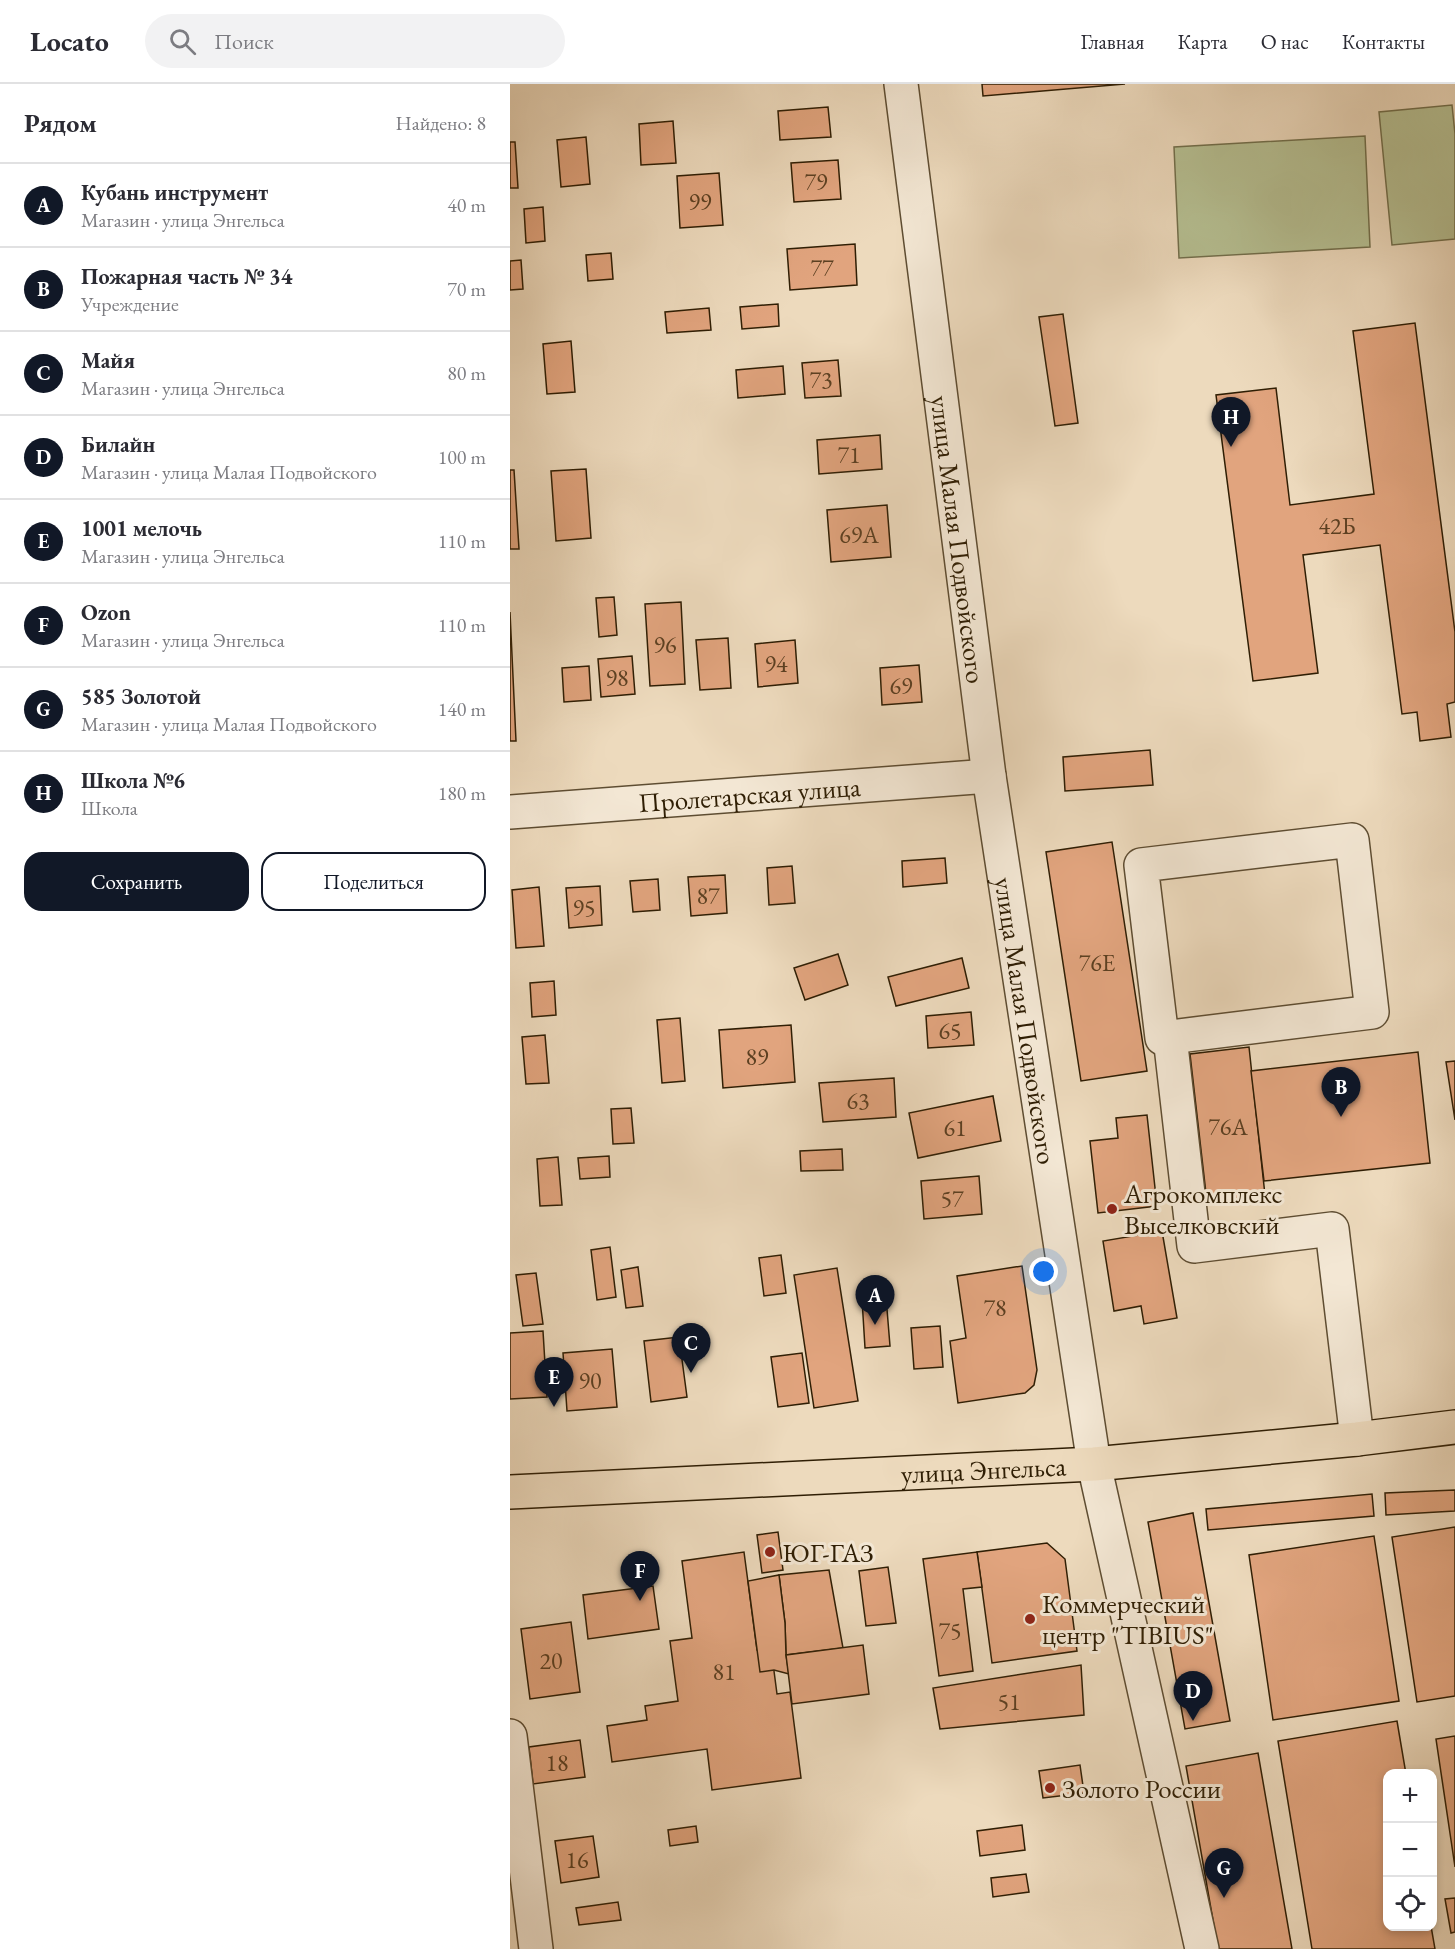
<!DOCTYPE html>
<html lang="ru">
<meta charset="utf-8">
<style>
body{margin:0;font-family:"EB Garamond",serif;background:#f2f2f3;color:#2b2b33}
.controls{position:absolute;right:18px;bottom:18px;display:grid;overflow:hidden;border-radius:12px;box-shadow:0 3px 9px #0003}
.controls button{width:54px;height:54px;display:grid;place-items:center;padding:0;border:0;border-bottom:2px solid #e1e1e2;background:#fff;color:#2b2b33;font:30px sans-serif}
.you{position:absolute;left:534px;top:1188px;width:21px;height:21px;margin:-15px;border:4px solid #fff;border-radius:50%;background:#1a73e8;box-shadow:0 0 0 9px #1a73e833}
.badge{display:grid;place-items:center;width:39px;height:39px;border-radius:50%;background:#111827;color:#fff;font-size:20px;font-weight:700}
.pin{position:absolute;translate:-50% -50px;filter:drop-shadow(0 2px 3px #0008)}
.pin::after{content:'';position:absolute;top:32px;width:21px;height:18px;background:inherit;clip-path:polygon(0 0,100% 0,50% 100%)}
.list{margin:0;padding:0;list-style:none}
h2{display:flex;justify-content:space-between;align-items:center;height:78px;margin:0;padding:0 24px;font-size:26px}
h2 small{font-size:20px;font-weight:400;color:#7c7c81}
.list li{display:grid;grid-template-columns:39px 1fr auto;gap:18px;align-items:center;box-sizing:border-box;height:84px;padding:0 24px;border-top:2px solid #e1e1e2}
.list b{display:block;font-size:22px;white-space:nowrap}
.list p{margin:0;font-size:20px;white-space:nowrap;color:#7c7c81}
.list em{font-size:20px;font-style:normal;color:#7c7c81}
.actions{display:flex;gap:12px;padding:18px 24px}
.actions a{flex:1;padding:14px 0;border:2px solid #111827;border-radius:18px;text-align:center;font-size:21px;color:#111827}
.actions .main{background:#111827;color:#fff}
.icon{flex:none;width:33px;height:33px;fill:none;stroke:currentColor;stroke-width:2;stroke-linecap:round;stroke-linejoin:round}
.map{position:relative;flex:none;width:945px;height:1865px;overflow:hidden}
header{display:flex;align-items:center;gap:36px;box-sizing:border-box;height:84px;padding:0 30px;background:#fff;border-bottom:2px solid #e1e1e2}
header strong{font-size:28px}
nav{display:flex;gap:33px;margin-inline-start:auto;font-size:21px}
.search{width:420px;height:54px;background:#f2f2f3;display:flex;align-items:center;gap:15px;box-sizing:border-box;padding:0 21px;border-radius:33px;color:#7c7c81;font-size:22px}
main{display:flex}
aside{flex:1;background:#fff}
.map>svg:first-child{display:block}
.green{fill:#b6c093;stroke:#726f4c;stroke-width:1.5}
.building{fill:#e1a47e;stroke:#2f1e04;stroke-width:1.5}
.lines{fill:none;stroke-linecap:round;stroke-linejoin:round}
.minor-casing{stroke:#5e4d32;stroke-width:36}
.major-casing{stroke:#2f1e04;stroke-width:36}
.minor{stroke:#f3e7d4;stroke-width:33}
.major{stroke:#eddabd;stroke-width:33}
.poi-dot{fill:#8f2418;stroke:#f3e7d4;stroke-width:2}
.labels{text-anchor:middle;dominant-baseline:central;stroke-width:6;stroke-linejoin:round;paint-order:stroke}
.number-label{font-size:24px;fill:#5c4022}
.street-label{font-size:27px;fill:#2f1e04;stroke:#f3e7d4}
.poi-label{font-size:27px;fill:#2f1e04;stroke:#f3e7d4;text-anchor:start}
</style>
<header>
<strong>Locato</strong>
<div class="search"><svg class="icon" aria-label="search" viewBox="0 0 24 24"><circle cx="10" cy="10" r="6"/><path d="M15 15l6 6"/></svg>Поиск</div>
<nav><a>Главная</a><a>Карта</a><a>О нас</a><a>Контакты</a></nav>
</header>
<main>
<aside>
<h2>Рядом<small>Найдено: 8</small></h2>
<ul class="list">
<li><span class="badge">A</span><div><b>Кубань инструмент</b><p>Магазин · улица Энгельса</p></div><em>40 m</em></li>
<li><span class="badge">B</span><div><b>Пожарная часть № 34</b><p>Учреждение</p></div><em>70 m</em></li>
<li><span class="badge">C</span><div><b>Майя</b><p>Магазин · улица Энгельса</p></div><em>80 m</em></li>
<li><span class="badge">D</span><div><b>Билайн</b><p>Магазин · улица Малая Подвойского</p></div><em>100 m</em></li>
<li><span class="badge">E</span><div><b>1001 мелочь</b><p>Магазин · улица Энгельса</p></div><em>110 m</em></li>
<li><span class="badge">F</span><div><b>Ozon</b><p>Магазин · улица Энгельса</p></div><em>110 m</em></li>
<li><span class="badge">G</span><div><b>585 Золотой</b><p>Магазин · улица Малая Подвойского</p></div><em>140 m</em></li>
<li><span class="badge">H</span><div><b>Школа №6</b><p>Школа</p></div><em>180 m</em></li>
</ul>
<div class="actions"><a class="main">Сохранить</a><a>Поделиться</a></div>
</aside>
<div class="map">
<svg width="945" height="1865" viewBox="0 0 945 1865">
<rect width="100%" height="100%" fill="#eddabd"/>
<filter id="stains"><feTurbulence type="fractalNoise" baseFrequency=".00333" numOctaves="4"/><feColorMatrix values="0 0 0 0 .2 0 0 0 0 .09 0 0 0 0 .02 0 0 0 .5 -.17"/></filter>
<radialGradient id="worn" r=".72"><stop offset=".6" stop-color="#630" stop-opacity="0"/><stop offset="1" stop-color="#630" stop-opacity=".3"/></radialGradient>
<g class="green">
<polygon points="942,21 945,50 945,155 882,161 869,28"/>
<polygon points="855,52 860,163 669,174 664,63"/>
</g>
<g class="building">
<polygon points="472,0 615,0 473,12"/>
<polygon points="318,23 321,53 270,56 268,27"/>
<polygon points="163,37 166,79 131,81 129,40"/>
<polygon points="76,53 80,100 51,103 47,56"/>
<polygon points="0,58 5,58 8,104 0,104"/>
<polygon points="328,76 331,115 284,118 281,79"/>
<polygon points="209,89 213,141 170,144 167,92"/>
<polygon points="33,123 35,157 16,159 14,125"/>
<polygon points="345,160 347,201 280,206 277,165"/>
<polygon points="101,169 103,195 78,197 76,171"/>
<polygon points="11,176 13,205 0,206 0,177"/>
<polygon points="268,220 269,242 232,245 230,223"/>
<polygon points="199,224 201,246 157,249 155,228"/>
<polygon points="553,230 568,339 545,342 529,233"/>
<polygon points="905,239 945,548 945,618 937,620 941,653 910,657 907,628 892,630 870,461 793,471 808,589 743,597 706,311 766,304 780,421 864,410 843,247"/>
<polygon points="61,257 65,308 37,310 33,260"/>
<polygon points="328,276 331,312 295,314 292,279"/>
<polygon points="273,282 275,310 228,314 226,286"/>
<polygon points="370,351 372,385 309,390 307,356"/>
<polygon points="76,385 81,454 46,457 41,387"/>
<polygon points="0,386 4,386 9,465 0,465"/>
<polygon points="377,421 381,473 321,478 317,426"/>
<polygon points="104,513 107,551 89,553 86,514"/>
<polygon points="171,518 175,600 140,602 135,520"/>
<polygon points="0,528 6,657 0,657"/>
<polygon points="218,554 221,604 190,606 186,556"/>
<polygon points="285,556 288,599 248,603 245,560"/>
<polygon points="122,572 125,610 91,613 88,575"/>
<polygon points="409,581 412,618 372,621 370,584"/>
<polygon points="79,582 81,616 54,618 52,584"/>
<polygon points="640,666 643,701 555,707 553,673"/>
<polygon points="602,758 637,987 571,997 536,768"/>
<polygon points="435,774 437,799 393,803 392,777"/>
<polygon points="282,782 285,819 259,821 257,784"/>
<polygon points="215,791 217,829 181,832 178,793"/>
<polygon points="148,795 150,826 123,828 120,797"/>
<polygon points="90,802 92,841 59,844 56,804"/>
<polygon points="29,803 34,862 6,864 2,806"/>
<polygon points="328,870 338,901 295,916 284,884"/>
<polygon points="452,874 459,904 386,922 378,893"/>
<polygon points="44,897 46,931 22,933 20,899"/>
<polygon points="461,928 464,961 418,964 416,932"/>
<polygon points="170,934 175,997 152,999 147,936"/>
<polygon points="281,941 285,998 213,1004 209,946"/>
<polygon points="35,951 39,999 16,1000 12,953"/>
<polygon points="739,963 755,1111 697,1118 680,970"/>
<polygon points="908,968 920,1079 754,1097 741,987"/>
<polygon points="945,977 945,1036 936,978"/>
<polygon points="384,994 386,1033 313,1038 309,999"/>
<polygon points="483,1012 491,1057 408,1074 399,1029"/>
<polygon points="121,1024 124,1059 103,1060 101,1025"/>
<polygon points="637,1031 647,1122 588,1129 580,1057 608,1054 606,1034"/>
<polygon points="332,1065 333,1086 291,1087 290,1067"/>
<polygon points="99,1072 100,1093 70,1095 68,1074"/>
<polygon points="48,1073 52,1121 30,1122 27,1075"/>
<polygon points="469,1092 472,1130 414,1135 411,1097"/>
<polygon points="652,1147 667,1234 634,1240 631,1222 604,1227 593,1157"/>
<polygon points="100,1163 106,1213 87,1216 81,1166"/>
<polygon points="271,1171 276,1209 254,1212 249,1174"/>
<polygon points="512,1182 527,1286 524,1301 515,1309 448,1319 440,1257 456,1254 447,1192"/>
<polygon points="128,1183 133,1222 116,1224 111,1186"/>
<polygon points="327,1184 348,1317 304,1324 284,1191"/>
<polygon points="26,1189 33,1240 13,1242 6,1191"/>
<polygon points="376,1213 380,1262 355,1264 352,1215"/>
<polygon points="430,1242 433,1283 404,1285 401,1244"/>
<polygon points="33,1247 37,1313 0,1315 0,1249"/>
<polygon points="169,1253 177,1313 141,1318 134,1257"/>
<polygon points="102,1265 107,1323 57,1327 53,1269"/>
<polygon points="292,1269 299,1319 268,1323 261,1273"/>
<polygon points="945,1406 945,1427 876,1431 875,1409"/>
<polygon points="862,1410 864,1432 698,1446 696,1425"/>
<polygon points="683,1429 720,1637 675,1645 638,1438"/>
<polygon points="945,1443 945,1612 907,1618 882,1453"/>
<polygon points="268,1448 273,1486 252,1489 247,1451"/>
<polygon points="864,1452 889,1617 763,1636 739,1471"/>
<polygon points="537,1459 555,1475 567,1567 482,1579 467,1468"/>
<polygon points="234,1468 247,1566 261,1564 267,1610 280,1608 291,1694 202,1706 197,1665 102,1678 97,1642 137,1636 135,1622 168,1617 160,1557 182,1554 172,1477"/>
<polygon points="467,1468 472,1503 453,1505 463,1587 429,1592 413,1475"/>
<polygon points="378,1483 386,1539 356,1542 349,1487"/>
<polygon points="319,1486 333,1564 276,1571 275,1539 269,1491"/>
<polygon points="269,1491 275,1539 276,1571 279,1590 264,1586 250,1588 238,1497"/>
<polygon points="143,1502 149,1545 78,1555 73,1511"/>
<polygon points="61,1538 70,1608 20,1615 11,1545"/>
<polygon points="353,1561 359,1610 282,1620 276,1571"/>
<polygon points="571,1581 574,1631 430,1645 423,1604"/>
<polygon points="887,1637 896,1690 878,1690 878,1842 921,1842 925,1865 802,1865 768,1657"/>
<polygon points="945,1652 945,1783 926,1655"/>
<polygon points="70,1656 75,1693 23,1700 19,1663"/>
<polygon points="748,1669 782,1865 708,1865 676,1682"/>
<polygon points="570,1681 574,1709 533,1714 529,1687"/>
<polygon points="512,1741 515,1766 470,1772 467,1747"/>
<polygon points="186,1742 188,1758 160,1762 158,1746"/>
<polygon points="83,1752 89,1793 51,1799 45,1757"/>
<polygon points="516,1790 519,1808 483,1813 481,1794"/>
<polygon points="945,1814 945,1848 941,1849 935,1815"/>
<polygon points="108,1818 111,1836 69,1841 66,1824"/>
</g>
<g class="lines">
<g class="minor-casing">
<g id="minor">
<path id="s1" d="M391,0L479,692L584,1380L692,1865"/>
<path id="s2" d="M0,728L479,692"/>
<polygon points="842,756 862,928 652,954 631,781"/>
<polyline points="660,953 684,1162 822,1145 847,1355"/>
<polyline points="0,1652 26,1865"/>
</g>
</g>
<g class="major-casing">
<g id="major">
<path id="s3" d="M0,1408L584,1380L847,1355L945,1343"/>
</g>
</g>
<use href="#minor" class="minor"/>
<use href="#major" class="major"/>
</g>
<g class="poi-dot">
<circle cx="602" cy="1125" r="6"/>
<circle cx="260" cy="1468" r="6"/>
<circle cx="520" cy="1535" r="6"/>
<circle cx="540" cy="1704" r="6"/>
</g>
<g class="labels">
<g class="number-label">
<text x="306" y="97">79</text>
<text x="190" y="117">99</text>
<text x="312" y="183">77</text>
<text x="311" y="295">73</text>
<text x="339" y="370">71</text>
<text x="827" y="441">42Б</text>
<text x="349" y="450">69А</text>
<text x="155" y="560">96</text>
<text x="266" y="579">94</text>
<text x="107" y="593">98</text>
<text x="391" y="601">69</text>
<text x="198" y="811">87</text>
<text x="74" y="823">95</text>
<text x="587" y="878">76Е</text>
<text x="440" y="946">65</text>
<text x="247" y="972">89</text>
<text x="348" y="1016">63</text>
<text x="718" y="1042">76А</text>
<text x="445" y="1043">61</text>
<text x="442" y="1114">57</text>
<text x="485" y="1223">78</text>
<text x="80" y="1296">90</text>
<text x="440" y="1546">75</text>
<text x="41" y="1576">20</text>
<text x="214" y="1587">81</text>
<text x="499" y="1617">51</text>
<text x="47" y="1678">18</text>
<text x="67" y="1775">16</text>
</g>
<g class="street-label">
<text stroke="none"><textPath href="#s1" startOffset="459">улица Малая Подвойского</textPath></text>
<text stroke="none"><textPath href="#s2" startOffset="240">Пролетарская улица</textPath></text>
<text stroke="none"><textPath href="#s1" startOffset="945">улица Малая Подвойского</textPath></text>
<text stroke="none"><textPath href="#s3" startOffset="474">улица Энгельса</textPath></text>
</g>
<g class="poi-label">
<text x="614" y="1109">Агрокомплекс<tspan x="614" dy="31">Выселковский</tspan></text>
<text x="272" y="1468">ЮГ-ГАЗ</text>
<text x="532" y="1519">Коммерческий<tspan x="532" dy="31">центр "TIBIUS"</tspan></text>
<text x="552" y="1704">Золото России</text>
</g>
</g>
<rect width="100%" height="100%" filter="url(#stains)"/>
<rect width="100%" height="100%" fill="url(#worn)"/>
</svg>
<div class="controls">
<button>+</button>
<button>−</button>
<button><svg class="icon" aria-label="locate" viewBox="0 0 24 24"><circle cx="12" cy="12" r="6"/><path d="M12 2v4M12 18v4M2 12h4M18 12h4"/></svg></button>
</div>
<div class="you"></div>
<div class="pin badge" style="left:365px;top:1241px">A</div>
<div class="pin badge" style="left:831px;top:1033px">B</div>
<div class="pin badge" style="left:181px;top:1289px">C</div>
<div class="pin badge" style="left:683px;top:1637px">D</div>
<div class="pin badge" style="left:44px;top:1323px">E</div>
<div class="pin badge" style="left:130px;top:1517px">F</div>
<div class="pin badge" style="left:714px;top:1814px">G</div>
<div class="pin badge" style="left:721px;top:363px">H</div>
</div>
</main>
